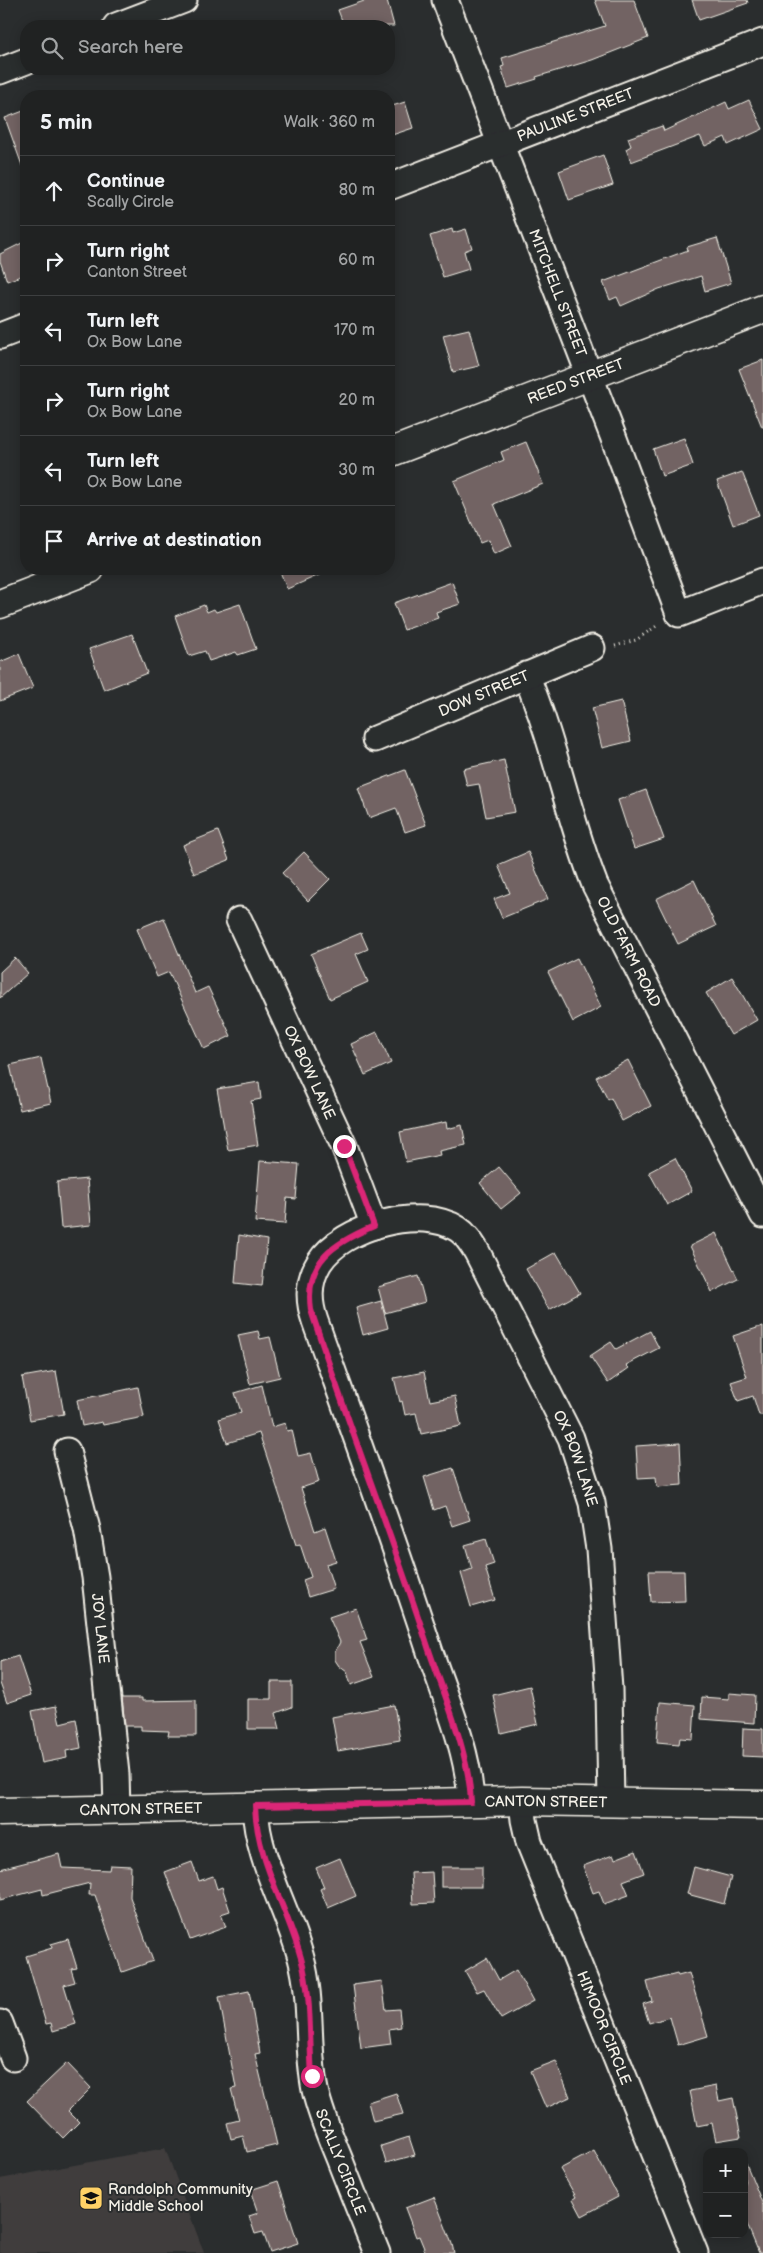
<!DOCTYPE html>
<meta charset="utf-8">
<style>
body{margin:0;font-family:"Balsamiq Sans",sans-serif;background:#282a2a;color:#f1f3f6}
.controls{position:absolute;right:15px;bottom:15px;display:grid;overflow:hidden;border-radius:10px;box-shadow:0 2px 12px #0003}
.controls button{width:45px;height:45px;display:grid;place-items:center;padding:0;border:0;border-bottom:1px solid #3d3f40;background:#202222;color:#f1f3f6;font:25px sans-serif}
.stop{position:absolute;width:15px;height:15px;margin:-11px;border:4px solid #db2777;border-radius:50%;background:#fff}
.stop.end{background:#db2777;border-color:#fff;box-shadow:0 1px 5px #0008}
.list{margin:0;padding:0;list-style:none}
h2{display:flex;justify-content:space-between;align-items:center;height:65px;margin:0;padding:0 20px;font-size:21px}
h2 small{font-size:16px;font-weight:400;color:#a2a4a5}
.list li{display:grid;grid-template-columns:32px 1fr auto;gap:15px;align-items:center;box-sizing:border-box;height:70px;padding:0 20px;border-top:1px solid #3d3f40}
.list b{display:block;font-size:19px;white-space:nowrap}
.list p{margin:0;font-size:16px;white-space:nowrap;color:#a2a4a5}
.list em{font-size:16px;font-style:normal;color:#a2a4a5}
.icon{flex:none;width:28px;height:28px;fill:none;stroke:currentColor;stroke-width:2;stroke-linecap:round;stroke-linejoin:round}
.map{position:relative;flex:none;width:763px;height:2253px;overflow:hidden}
.search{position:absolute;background:#202222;box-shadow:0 2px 12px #0003;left:20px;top:20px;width:375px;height:55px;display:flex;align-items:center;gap:12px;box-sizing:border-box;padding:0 18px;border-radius:20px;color:#a2a4a5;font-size:19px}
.panel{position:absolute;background:#202222;box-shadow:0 2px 12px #0003;left:20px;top:90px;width:375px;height:485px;border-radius:20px}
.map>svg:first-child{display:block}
.built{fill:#403e3e}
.building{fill:#726463;stroke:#f4f1e8}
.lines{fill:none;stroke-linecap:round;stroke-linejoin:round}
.street-casing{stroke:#f4f1e8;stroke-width:29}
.secondary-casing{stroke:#f4f1e8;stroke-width:31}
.path{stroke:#f4f1e8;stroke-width:3;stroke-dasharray:1 4;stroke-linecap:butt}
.street{stroke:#2a2d2e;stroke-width:25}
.secondary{stroke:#2a2d2e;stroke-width:28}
.route{stroke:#db2777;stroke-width:6}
.labels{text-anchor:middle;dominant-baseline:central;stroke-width:4;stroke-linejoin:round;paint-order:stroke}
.street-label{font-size:15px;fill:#f4f1e8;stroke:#2a2d2e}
.poi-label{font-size:15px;fill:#f4f1e8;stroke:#2a2d2e;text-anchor:start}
</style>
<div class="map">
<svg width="763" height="2253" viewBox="0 0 763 2253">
<rect width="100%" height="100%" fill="#2a2d2e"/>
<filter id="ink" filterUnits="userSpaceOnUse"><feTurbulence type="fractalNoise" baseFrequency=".02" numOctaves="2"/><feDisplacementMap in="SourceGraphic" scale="10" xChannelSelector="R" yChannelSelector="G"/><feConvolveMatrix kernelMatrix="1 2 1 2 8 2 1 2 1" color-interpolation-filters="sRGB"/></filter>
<g filter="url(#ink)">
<polygon class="built" points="165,2148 204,2253 0,2253 0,2179"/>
<g class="building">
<polygon points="367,0 387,0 394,26 344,26 338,10"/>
<polygon points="595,0 634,0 648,38 592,60 536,77 537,79 508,88 501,67 504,66 502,58 605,26"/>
<polygon points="692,0 747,0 748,3 699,20"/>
<polygon points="749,100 763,129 728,145 725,137 705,146 700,136 631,162 626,149 631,146 628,138 662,126 664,131 726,102 729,109"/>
<polygon points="405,102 413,128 389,136 389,107"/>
<polygon points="26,110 26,171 24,171 5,118"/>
<polygon points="603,155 613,185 569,200 559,171"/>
<polygon points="452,229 453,233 466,229 472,248 464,251 469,269 443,277 430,236"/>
<polygon points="717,238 731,283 705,291 701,276 659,289 621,306 617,297 610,300 603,282 688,250 687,247"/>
<polygon points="26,241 26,274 7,281 0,261 0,254"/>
<polygon points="469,329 479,366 453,372 443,335"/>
<polygon points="763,360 763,427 762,427 739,369"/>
<polygon points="684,438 693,465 662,476 653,449"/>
<polygon points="526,442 543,484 494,504 512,546 494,554 488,540 480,543 454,481 504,460 501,452"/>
<polygon points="742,472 759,515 733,525 717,481"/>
<polygon points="279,569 333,569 287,589"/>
<polygon points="452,582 460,604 436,612 438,618 404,630 394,603"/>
<polygon points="240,604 256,649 238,655 236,652 209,661 205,651 189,656 175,616 204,605 207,612 214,609 216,612"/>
<polygon points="132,634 147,673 104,690 89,649"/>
<polygon points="19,654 33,688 0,701 0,662"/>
<polygon points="621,701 631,741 602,748 592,708"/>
<polygon points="504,760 515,812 486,817 479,784 467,786 463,769"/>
<polygon points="405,770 426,825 405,832 396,808 369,818 358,788"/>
<polygon points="646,790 664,839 634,849 618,800"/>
<polygon points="218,831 229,860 194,874 183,845"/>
<polygon points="304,852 330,879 308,901 282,873"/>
<polygon points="528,852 548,899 502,918 494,899 510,893 498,865"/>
<polygon points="694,880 716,926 678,944 656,899"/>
<polygon points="164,918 195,993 208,987 231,1036 204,1049 169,972 157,977 137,929"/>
<polygon points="361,933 368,949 356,954 368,982 330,999 311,954"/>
<polygon points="15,958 28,973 0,998 0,972"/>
<polygon points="577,958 601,1007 573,1022 548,972"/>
<polygon points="732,977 757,1020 731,1035 706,993"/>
<polygon points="377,1032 391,1063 365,1075 351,1044"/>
<polygon points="41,1058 51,1103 20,1110 10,1065"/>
<polygon points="628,1060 651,1106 622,1121 611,1098 608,1100 596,1077"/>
<polygon points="259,1082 261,1099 251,1101 258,1145 228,1150 217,1089"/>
<polygon points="446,1122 447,1129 462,1125 466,1145 439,1151 440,1155 406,1162 400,1132"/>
<polygon points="675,1158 692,1191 667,1205 649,1172"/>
<polygon points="260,1161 299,1164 296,1199 287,1198 285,1224 255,1222"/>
<polygon points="499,1167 521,1193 501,1209 480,1183"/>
<polygon points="87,1179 91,1225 61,1228 57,1182"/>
<polygon points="716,1233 738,1279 712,1292 690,1246"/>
<polygon points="239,1235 267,1240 262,1286 235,1283"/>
<polygon points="556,1252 580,1293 549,1310 526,1269"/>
<polygon points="418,1276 425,1302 385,1313 378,1287"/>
<polygon points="381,1301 388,1328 363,1335 356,1308"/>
<polygon points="763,1326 763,1415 759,1415 753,1396 738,1401 731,1382 747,1377 733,1336"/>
<polygon points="258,1331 260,1339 270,1337 280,1377 250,1384 238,1335"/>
<polygon points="650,1331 659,1348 626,1365 629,1368 608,1383 590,1356 611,1342 616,1349"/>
<polygon points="56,1371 64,1414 30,1420 22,1377"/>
<polygon points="424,1372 430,1401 455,1396 461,1426 421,1434 416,1413 405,1415 402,1401 400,1402 394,1378"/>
<polygon points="262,1385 272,1427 285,1423 287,1431 292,1430 298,1456 311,1453 319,1482 301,1488 315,1531 325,1527 336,1561 326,1564 334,1589 308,1597 303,1580 311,1577 300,1544 296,1545 259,1433 227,1443 219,1419 241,1412 235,1393"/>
<polygon points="138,1387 144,1417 103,1425 102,1422 82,1426 77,1400"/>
<polygon points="680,1443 682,1485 657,1487 656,1477 638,1478 636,1446"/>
<polygon points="453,1468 470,1520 452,1526 445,1506 434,1510 424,1477"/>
<polygon points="486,1539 494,1564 485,1567 495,1600 471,1607 461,1573 472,1569 465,1545"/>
<polygon points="649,1571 684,1571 685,1601 651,1602"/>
<polygon points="356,1608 367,1640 360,1642 374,1677 351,1685 347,1672 339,1666 335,1660 335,1652 340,1642 329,1617"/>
<polygon points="18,1656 31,1695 7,1703 0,1683 0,1662"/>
<polygon points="271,1682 292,1682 292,1707 276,1713 280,1729 248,1729 248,1699 271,1699"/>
<polygon points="530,1686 538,1724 501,1733 493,1695"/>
<polygon points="729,1693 755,1695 754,1723 701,1719 702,1697 729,1699"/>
<polygon points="122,1698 142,1698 142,1701 196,1700 196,1736 168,1736 169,1731 141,1730 141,1726 125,1726"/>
<polygon points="660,1702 695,1705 693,1739 680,1738 679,1744 657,1742"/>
<polygon points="394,1705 400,1740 338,1751 332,1717"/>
<polygon points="56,1706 60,1723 76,1719 81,1748 66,1751 67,1758 42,1763 32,1711"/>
<polygon points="743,1728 763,1729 763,1757 742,1756"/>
<polygon points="636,1851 644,1873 623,1881 629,1895 604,1904 599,1891 593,1893 583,1866 613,1855 615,1859"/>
<polygon points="59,1854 62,1868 109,1870 110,1865 131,1866 130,1897 153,1961 122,1972 95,1895 89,1895 90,1883 43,1895 42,1889 0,1900 0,1869"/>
<polygon points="340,1858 356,1896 328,1908 320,1889 324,1887 316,1868"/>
<polygon points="192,1862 199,1881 213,1876 217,1889 222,1887 230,1911 221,1914 226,1927 190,1940 165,1872"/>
<rect x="441" y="1867" width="41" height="20"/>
<polygon points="694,1867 731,1877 724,1904 687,1894"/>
<polygon points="432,1872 434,1903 413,1904 411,1873"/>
<polygon points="68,1939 77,1968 71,1969 75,1982 64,1985 76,2024 53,2031 51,2023 46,2024 26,1956 52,1948 51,1944"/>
<polygon points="487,1958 499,1980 516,1970 533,2001 501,2019 484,1989 477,1992 465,1971"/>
<polygon points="689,1973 708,2036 678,2045 670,2017 649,2023 643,2004 652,2001 647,1982 677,1974 678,1976"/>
<polygon points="382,1981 386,2010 399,2009 401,2027 389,2029 391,2044 361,2048 353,1985"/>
<polygon points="249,1991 260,2053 255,2054 277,2145 247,2152 243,2136 231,2139 227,2123 239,2120 231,2089 236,2088 219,1997"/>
<polygon points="556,2061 570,2097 546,2108 530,2071"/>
<polygon points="67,2063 91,2088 68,2111 79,2122 63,2138 27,2101"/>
<polygon points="716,2086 719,2101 733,2098 741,2137 716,2141 712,2123 697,2126 690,2091"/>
<polygon points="396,2093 403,2114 373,2121 368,2102"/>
<polygon points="409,2137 415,2155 386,2163 381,2146"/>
<polygon points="594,2151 618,2197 582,2216 573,2199 576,2197 560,2169"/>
<polygon points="745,2161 763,2205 763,2253 759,2253 744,2217"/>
<polygon points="278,2181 298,2243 270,2252 263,2232 255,2234 249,2216 258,2213 250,2190"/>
<polygon points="434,2197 452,2244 454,2253 426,2253 419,2236 416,2237 405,2208"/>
</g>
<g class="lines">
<g class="street-casing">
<g id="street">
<path id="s1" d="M445,0L613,436L679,614L763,581"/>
<polyline points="116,26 184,0"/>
<polyline points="0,71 26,61"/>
<path id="s2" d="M389,187L763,42"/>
<polyline points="0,336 26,326"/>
<path id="s3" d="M526,675C555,743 568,817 595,885L763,1215"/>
<path id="s4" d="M375,739L592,648"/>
<path id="s5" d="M239,920L344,1146L374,1226"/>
<path id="s6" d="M67,1451L87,1529L95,1577L116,1774L117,1809"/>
<path id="s7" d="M522,1801L524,1820L529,1842L695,2253"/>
<path id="s8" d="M471,1802C469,1752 446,1699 430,1652C394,1541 354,1431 315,1321C308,1301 308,1281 319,1263C342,1226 421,1205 458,1229C467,1235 472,1244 477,1252L571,1438L592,1503L599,1549L609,1689L611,1802"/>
<path id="s9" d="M255,1806C257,1860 287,1907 301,1958C313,2001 306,2046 315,2090C320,2113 330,2136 339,2158C351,2189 364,2221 377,2253"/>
<polyline points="0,2023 13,2058"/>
</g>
</g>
<g class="secondary-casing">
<g id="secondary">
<path id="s10" d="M389,453L763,309"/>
<polyline points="0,604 90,569"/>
<path id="s11" d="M0,1812L522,1801L763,1805"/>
</g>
</g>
<polyline class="path" points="615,646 636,640 658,625"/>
<use href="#street" class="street"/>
<use href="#secondary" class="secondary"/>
</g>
</g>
<g class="lines" filter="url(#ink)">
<path class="route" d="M312,2076C309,2036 312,1997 301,1958C287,1907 257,1861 255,1806L471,1802C469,1753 446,1700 430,1653C393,1538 348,1425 311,1310C304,1261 334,1243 374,1226L344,1146"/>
</g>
<defs>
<g id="school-square" transform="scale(1.25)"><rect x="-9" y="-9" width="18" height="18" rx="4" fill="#ffd166" stroke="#2a2d2e"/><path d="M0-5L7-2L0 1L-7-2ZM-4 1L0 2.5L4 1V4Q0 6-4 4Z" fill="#111"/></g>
</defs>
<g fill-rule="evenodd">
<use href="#school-square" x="91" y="2198"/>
</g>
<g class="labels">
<g class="street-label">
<text stroke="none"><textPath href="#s2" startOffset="200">PAULINE STREET</textPath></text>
<text stroke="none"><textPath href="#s1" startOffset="314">MITCHELL STREET</textPath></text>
<text stroke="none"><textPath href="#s10" startOffset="200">REED STREET</textPath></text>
<text stroke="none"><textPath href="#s4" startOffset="118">DOW STREET</textPath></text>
<text stroke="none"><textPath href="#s3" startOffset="296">OLD FARM ROAD</textPath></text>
<text stroke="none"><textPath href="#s5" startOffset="168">OX BOW LANE</textPath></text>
<text stroke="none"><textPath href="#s8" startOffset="980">OX BOW LANE</textPath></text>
<text stroke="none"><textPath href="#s6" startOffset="181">JOY LANE</textPath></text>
<text stroke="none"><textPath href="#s11" startOffset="546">CANTON STREET</textPath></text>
<text stroke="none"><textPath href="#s11" startOffset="141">CANTON STREET</textPath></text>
<text stroke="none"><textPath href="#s7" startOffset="242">HIMOOR CIRCLE</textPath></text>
<text stroke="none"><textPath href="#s9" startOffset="369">SCALLY CIRCLE</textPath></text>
</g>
<g class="poi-label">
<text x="108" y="2189">Randolph Community<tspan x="108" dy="17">Middle School</tspan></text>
</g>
</g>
</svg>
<div class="controls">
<button>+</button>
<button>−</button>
</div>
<div class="stop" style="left:312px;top:2076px"></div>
<div class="stop end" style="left:344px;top:1146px"></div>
<div class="search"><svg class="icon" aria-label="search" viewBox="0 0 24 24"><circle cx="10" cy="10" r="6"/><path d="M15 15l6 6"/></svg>Search here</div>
<section class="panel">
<h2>5 min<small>Walk · 360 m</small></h2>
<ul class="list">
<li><svg class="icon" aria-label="ahead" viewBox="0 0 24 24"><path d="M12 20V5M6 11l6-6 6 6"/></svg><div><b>Continue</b><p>Scally Circle</p></div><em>80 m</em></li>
<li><svg class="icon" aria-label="right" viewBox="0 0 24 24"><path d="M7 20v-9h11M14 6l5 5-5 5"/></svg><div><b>Turn right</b><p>Canton Street</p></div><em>60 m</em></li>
<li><svg class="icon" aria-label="left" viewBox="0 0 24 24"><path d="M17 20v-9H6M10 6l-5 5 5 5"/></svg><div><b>Turn left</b><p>Ox Bow Lane</p></div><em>170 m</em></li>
<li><svg class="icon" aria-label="right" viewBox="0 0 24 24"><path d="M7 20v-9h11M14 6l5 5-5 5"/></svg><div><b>Turn right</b><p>Ox Bow Lane</p></div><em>20 m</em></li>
<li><svg class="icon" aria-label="left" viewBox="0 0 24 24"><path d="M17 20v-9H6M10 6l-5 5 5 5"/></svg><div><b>Turn left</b><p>Ox Bow Lane</p></div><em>30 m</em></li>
<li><svg class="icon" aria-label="arrive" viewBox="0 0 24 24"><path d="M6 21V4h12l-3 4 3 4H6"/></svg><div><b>Arrive at destination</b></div></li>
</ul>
</section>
</div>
